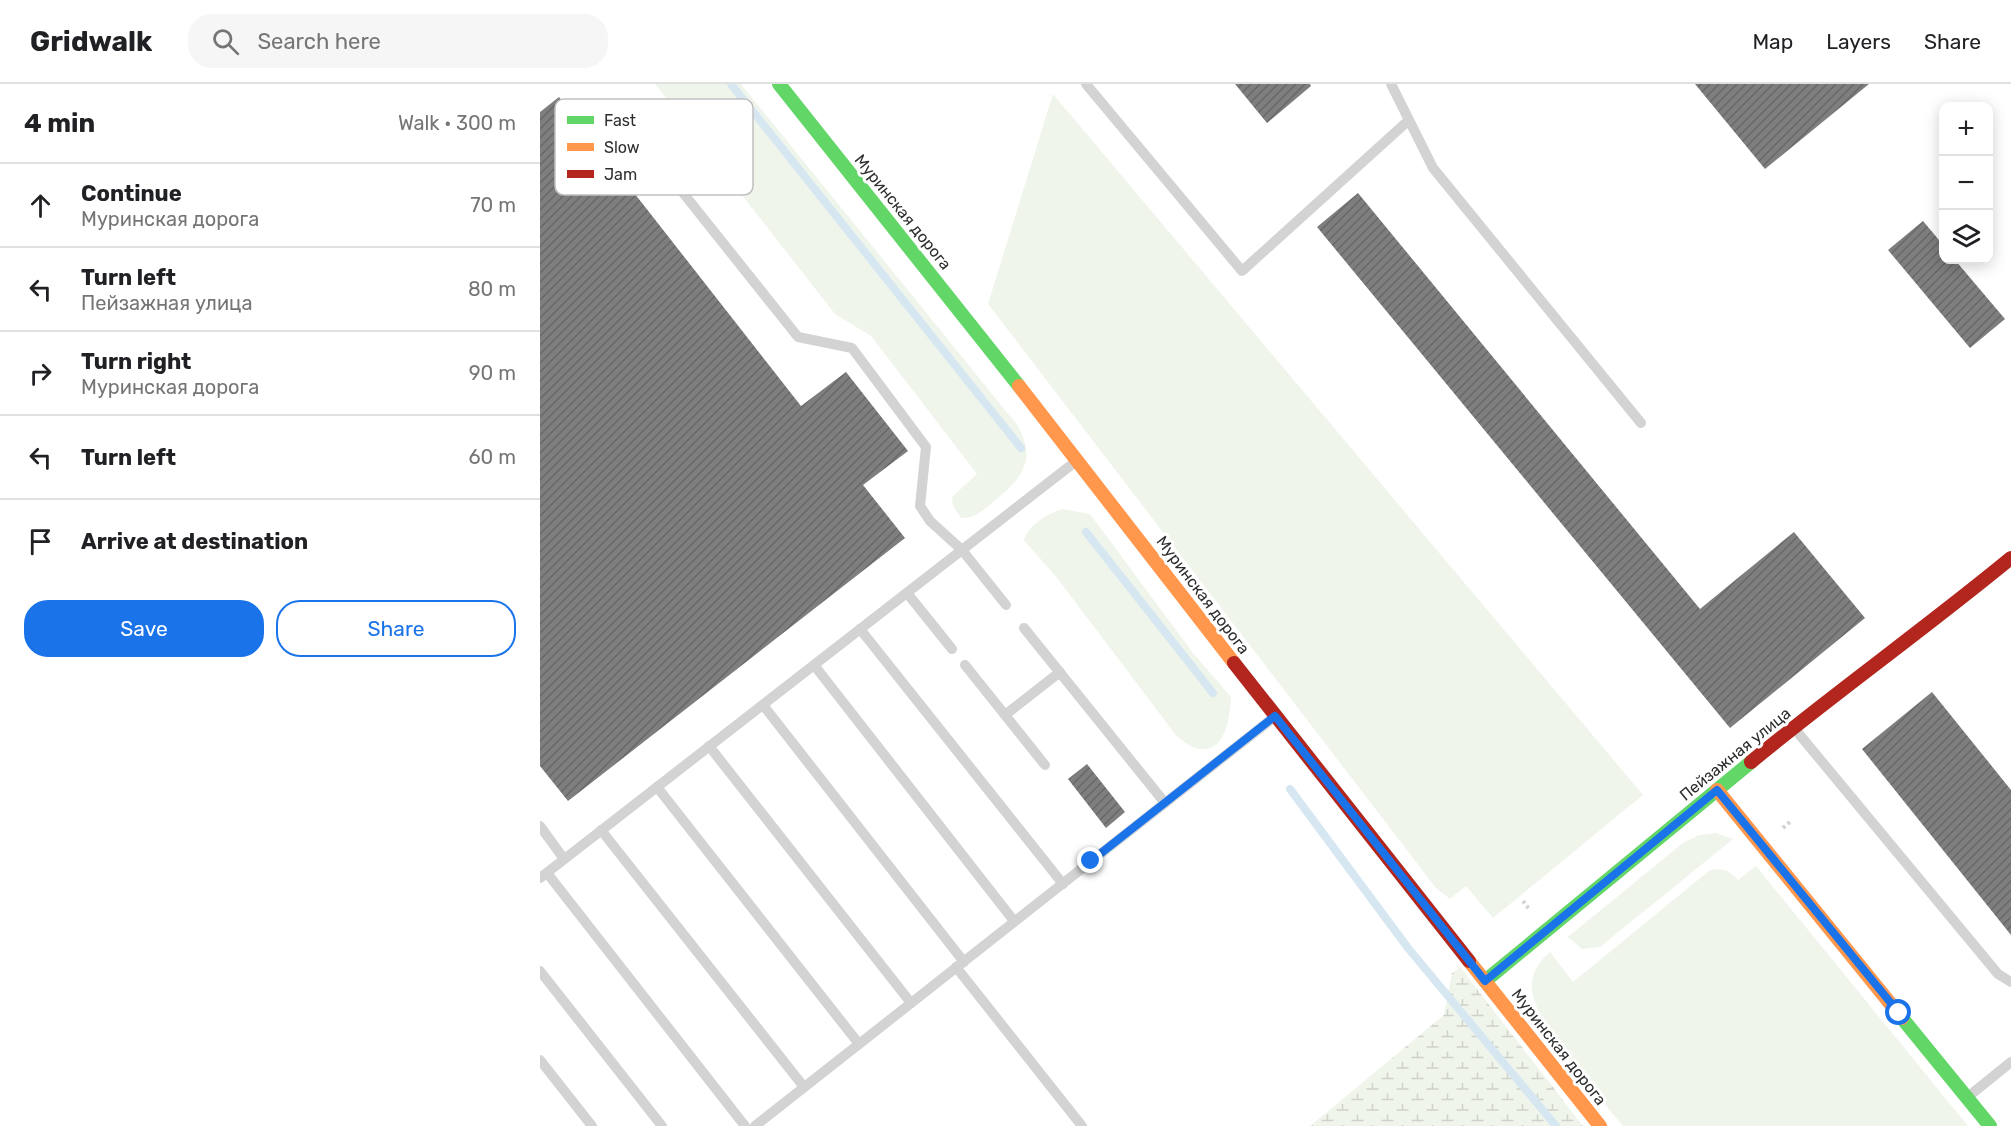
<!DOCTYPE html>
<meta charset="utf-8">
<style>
body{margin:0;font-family:Rubik,sans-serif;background:#f6f6f6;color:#202124}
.controls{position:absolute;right:18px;top:18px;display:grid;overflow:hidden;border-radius:12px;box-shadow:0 3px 15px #0003}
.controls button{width:54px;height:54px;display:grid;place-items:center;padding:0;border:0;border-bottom:2px solid #e0e0e0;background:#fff;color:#202124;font:30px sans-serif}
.stop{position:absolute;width:18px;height:18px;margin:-14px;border:4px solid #1a73e8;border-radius:50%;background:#fff}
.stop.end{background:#1a73e8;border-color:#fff;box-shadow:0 2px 6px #0008}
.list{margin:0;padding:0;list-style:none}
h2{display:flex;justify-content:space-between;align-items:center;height:78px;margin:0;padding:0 24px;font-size:26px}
h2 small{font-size:20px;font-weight:400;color:#757577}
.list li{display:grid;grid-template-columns:39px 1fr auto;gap:18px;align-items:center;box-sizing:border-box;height:84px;padding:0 24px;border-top:2px solid #e0e0e0}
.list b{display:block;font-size:22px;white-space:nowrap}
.list p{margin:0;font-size:20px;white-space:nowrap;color:#757577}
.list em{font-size:20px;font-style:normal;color:#757577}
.actions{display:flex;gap:12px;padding:18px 24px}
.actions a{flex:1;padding:14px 0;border:2px solid #1a73e8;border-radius:24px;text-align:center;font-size:21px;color:#1a73e8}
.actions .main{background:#1a73e8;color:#fff}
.icon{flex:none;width:33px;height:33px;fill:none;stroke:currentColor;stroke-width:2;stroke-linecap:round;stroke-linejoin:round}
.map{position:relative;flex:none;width:1471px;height:1042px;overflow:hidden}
header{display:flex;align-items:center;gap:36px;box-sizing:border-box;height:84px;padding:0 30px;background:#fff;border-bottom:2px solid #e0e0e0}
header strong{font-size:28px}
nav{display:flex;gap:33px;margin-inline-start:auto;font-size:21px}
.search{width:420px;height:54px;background:#f6f6f6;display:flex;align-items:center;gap:15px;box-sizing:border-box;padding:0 21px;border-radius:24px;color:#757577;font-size:22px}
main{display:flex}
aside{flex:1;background:#fff}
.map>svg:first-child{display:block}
.green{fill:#f0f5eb}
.wetland{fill:url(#wetland-marsh)}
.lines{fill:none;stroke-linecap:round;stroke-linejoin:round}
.stream{stroke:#d6e7f2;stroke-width:8}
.building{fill:url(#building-hatch)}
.path{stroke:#d3d3d3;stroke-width:4;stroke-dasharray:3 3;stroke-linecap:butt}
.lane{stroke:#d3d3d3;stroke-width:10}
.fast{stroke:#63d668;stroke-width:14}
.slow{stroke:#ff974d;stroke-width:14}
.jam{stroke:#b3261e;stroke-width:14}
.route{stroke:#1a73e8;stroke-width:8}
.labels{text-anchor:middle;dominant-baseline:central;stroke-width:6;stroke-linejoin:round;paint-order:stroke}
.street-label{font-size:16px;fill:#2e2e2e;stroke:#fff}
.key{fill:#fff;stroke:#c0c0c0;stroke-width:1.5}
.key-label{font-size:16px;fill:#2e2e2e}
</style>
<header>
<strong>Gridwalk</strong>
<div class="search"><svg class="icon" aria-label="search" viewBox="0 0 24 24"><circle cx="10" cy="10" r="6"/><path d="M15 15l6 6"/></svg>Search here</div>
<nav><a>Map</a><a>Layers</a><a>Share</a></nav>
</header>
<main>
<aside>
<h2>4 min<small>Walk · 300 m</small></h2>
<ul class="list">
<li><svg class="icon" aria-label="ahead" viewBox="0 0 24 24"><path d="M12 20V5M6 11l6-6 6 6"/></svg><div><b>Continue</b><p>Муринская дорога</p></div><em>70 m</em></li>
<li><svg class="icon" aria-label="left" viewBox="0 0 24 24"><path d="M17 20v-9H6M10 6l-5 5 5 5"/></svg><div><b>Turn left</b><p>Пейзажная улица</p></div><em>80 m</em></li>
<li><svg class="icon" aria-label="right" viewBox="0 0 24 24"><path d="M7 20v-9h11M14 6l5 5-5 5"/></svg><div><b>Turn right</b><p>Муринская дорога</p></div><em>90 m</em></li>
<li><svg class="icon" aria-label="left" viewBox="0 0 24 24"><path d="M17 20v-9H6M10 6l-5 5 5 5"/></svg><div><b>Turn left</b></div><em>60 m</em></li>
<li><svg class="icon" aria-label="arrive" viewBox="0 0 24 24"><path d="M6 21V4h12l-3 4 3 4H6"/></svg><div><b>Arrive at destination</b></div></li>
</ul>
<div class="actions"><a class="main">Save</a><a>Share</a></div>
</aside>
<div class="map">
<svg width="1471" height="1042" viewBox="0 0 1471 1042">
<defs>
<pattern id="wetland-marsh" width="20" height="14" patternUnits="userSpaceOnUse" patternTransform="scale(1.5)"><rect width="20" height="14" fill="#f0f5eb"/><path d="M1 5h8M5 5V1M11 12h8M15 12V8" fill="none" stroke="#ced2ca"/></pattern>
<pattern id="building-hatch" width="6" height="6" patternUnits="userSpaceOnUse" patternTransform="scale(1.5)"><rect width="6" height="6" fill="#7e7e7e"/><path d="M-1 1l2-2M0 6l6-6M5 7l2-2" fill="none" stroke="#686868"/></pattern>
</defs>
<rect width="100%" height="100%" fill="#fff"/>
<g class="green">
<path d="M115,0H201L478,342C497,378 481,395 453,418C442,427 436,434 421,434L413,422L412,413L437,390L331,252L295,230Z"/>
<polygon points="513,10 1103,711 953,834 926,802 910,815 896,804 448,220"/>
<path d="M523,425L550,430L653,569L691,613C690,633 685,673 655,664C648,662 641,655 635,650L518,495L484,456C489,441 508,429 523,425Z"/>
<polygon points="1176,749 1193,755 1060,863 1042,865 1028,853 1143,759 1159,751"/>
<path d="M1216,782L1428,1042H1083C1058,1011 989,938 992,899C993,886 1000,877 1010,868L1033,898L1170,786C1183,784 1189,786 1198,796Z"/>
</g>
<polygon class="wetland" points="920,883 1043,1042 770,1042 904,931 912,889"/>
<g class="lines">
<g class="stream">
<polyline points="191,0 481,364"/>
<polyline points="546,448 673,609"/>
<polyline points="750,705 868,864 1016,1042"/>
</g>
</g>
<g class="building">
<polygon points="695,0 770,0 771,2 727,39"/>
<polygon points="1155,0 1329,0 1225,85"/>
<polygon points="19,13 261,322 306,288 368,367 323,401 365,454 28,717 0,682 0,28"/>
<polygon points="818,109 1160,525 1254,448 1325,534 1190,644 777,143"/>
<polygon points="1383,137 1404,162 1404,176 1415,176 1465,235 1430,264 1348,166"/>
<polygon points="1392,608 1471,706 1471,851 1322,665"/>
<polygon points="547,680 585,728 566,744 528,695"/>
</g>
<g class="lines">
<g class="path">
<polyline points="79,73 90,88 110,89"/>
<polyline points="1243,744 1251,737"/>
<polyline points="983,817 989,825"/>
</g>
<g class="lane">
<polyline points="546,0 702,187 869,36"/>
<polyline points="851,0 893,84 1101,339"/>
<polyline points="128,90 258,253 312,264 386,363 380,422 390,437 422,466 466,521"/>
<polyline points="367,509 412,565"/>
<polyline points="484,544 625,719"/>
<polyline points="320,545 523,800"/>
<polyline points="274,581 474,837"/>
<polyline points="425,581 505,681"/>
<polyline points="223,621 424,878"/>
<polyline points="465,631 520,588"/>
<polyline points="1254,644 1458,890 1471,898"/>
<polyline points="169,662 371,919"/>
<polyline points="117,703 319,960"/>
<polyline points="0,742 24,775"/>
<polyline points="61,746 264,1003"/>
<polyline points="7,789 205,1042"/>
<polyline points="0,794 535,378"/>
<polyline points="416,883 542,1042"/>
<polyline points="0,887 122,1042"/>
<polyline points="0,976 52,1042"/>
<polyline points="1429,1012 1471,978"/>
<polyline points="215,1042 733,634"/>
</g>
<g class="fast">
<polyline points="239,0 479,302"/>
<polyline points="945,897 1211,678"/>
<polyline points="1362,934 1450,1042"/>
</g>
<g class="slow">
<polyline points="479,302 694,579"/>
<polyline points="1177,706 1362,934"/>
<polyline points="929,877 1060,1042"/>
</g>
<g class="jam">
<polyline points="694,579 929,877"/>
<path d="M1211,678C1296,608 1386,544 1471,474"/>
</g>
</g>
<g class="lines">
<polyline class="route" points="551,777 735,632 945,897 1177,706 1359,929"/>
</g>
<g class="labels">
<g class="street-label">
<text transform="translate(363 128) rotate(51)">Муринская дорога</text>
<text transform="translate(663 511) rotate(53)">Муринская дорога</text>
<text transform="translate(1195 670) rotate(-39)">Пейзажная улица</text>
<text transform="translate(1019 963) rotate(52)">Муринская дорога</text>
</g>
</g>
<rect x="15" y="15" width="198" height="96" rx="9" class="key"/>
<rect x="27" y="32" width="27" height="8" fill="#63d668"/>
<rect x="27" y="59" width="27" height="8" fill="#ff974d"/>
<rect x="27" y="86" width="27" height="8" fill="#b3261e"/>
<g class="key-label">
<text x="64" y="42">Fast</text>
<text x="64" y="69">Slow</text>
<text x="64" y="96">Jam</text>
</g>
</svg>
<div class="controls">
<button>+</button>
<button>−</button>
<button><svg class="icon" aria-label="layers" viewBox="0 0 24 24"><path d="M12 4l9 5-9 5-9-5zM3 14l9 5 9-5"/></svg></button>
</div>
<div class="stop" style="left:1359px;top:929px"></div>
<div class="stop end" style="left:551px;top:777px"></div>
</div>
</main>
